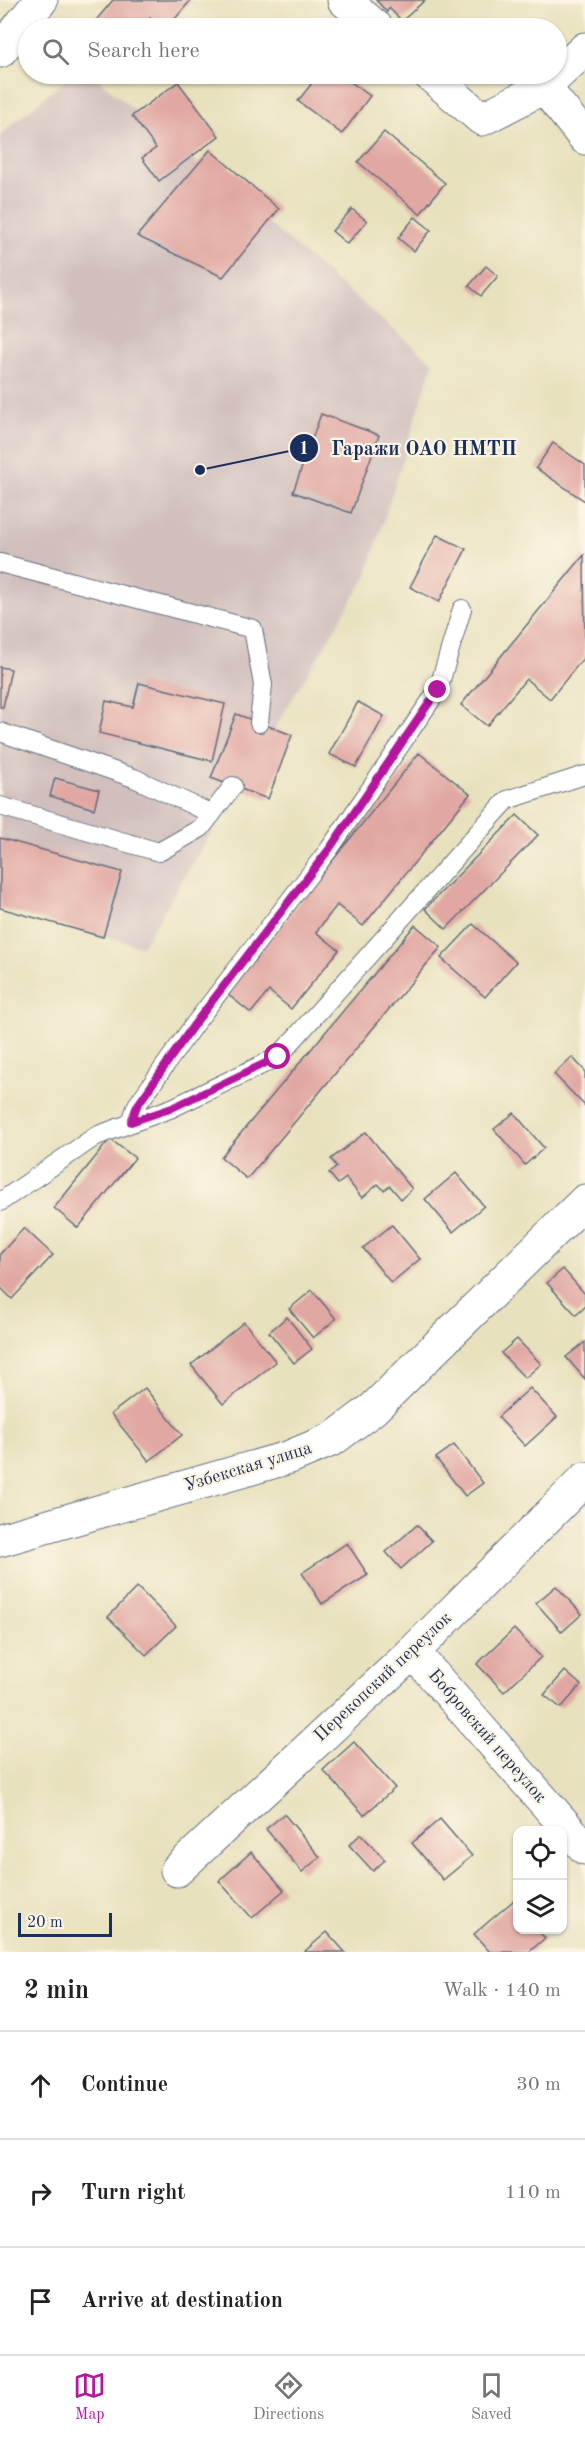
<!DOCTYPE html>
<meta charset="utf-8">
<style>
body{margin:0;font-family:"Old Standard TT",serif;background:#f6f6f6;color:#222}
.controls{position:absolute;right:18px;bottom:18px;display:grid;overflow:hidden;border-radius:12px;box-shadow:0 2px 4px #0004}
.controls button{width:54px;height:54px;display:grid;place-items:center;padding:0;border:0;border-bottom:2px solid #e0e0e0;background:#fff;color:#222;font:30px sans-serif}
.scale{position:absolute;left:18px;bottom:15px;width:94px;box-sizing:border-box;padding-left:6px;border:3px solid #1b2f5e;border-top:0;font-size:16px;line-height:21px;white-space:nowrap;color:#1b2f5e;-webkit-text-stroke:4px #fcf5e5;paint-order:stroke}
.stop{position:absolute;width:18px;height:18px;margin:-14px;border:4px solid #b5179e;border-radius:50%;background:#fff}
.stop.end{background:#b5179e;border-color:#fff;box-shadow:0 2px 6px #0008}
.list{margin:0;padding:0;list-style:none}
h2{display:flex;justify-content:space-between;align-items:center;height:78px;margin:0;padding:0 24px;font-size:26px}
h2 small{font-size:20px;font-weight:400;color:#767676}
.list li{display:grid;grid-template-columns:39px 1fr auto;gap:18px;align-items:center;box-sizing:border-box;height:108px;padding:0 24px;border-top:2px solid #e0e0e0}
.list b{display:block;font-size:22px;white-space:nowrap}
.list em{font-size:20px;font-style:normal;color:#767676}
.icon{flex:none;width:33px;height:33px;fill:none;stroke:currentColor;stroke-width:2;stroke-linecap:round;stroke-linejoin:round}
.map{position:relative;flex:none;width:585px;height:1952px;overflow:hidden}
.search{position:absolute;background:#fff;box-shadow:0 2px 4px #0004;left:18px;right:18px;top:18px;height:66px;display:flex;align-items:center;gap:15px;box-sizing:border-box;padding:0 21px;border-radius:33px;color:#767676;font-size:22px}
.sheet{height:402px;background:#fff}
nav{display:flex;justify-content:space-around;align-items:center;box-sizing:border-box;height:84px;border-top:2px solid #e0e0e0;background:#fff;font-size:16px;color:#767676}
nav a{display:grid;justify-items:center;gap:3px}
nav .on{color:#b5179e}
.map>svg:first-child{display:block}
.industrial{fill:#d1bfbd}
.building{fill:#e1a8a3}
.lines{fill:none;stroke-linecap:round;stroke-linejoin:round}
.service-casing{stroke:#636d7f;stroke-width:20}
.minor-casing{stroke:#636d7f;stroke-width:35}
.service{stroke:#fff;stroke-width:18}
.minor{stroke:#fff;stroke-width:33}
.route{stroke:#b5179e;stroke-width:8}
.labels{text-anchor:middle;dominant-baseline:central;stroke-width:4.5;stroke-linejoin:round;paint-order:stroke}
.street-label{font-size:18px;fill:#1b2f5e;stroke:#fcf5e5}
.leader{fill:none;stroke:#1b2f5e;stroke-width:2}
.callout-dot{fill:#1b2f5e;stroke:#fcf5e5;stroke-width:2}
.mark-label{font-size:18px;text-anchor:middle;font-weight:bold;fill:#fff}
.callout-label{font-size:20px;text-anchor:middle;font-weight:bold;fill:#1b2f5e;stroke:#fcf5e5;stroke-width:4.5;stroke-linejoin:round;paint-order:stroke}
</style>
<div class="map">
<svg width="585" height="1952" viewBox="0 0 585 1952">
<rect width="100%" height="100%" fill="#fcf5e5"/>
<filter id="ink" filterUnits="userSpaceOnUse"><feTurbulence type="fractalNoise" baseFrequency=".0167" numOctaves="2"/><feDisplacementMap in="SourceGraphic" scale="12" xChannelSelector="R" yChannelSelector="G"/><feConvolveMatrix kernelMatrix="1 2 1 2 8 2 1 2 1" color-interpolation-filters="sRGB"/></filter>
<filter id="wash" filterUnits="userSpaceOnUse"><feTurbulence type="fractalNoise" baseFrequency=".008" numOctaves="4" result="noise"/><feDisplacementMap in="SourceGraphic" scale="24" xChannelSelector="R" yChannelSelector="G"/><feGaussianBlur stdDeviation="1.35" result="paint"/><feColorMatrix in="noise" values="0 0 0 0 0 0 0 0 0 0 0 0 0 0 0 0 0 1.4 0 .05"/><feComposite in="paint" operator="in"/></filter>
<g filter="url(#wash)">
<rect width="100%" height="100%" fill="#e8e1bd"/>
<polygon class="industrial" points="72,74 92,74 433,363 366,577 142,947 0,905 0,135"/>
<g id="blocks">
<g class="building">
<polygon points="113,0 191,0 174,20 177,24 173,28 162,28 150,18 147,20 157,28 98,28 93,24"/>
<polygon points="376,0 425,0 402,21 389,8 387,12"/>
<polygon points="319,74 340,74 370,96 342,134 298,101"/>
<polygon points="178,82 219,136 159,181 142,158 156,148 132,116"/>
<polygon points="384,132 445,183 420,214 358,162"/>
<polygon points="210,150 279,209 223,277 137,236"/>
<polygon points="352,209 367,221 347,244 332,231"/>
<polygon points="415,217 431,230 414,251 398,238"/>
<polygon points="486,266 498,276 481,296 469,286"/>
<polygon points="321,414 379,435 351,513 293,492"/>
<polygon points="553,443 585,465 585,501 536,468"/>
<polygon points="437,535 466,549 439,602 410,587"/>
<polygon points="584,555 585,656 550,699 526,679 487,726 461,705"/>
<polygon points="0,667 11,669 3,707 0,707"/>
<polygon points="139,683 225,704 212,761 99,733 106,701 133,707"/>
<polygon points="358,702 384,716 356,767 329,754"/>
<polygon points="236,714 292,735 268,799 211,778"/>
<polygon points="419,753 470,794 363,926 337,905 316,932 339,950 291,1009 269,991 251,1013 226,993"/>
<polygon points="55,778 99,790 94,809 50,796"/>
<polygon points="517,815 538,835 446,929 425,909"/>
<polygon points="0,838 122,872 103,937 0,908"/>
<polygon points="473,924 516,962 485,997 441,958"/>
<polygon points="415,925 441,947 247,1179 221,1157"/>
<polygon points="572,1057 585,1071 585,1106 554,1074"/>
<polygon points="514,1113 544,1148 525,1165 494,1129"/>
<polygon points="366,1132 412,1189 401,1199 390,1186 384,1190 378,1184 362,1198 346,1178 338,1184 329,1173 337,1167 331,1159"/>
<polygon points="110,1139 135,1158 78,1228 54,1208"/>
<polygon points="456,1173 484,1206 453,1232 425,1199"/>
<polygon points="392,1225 420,1259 391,1283 363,1248"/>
<polygon points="24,1228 53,1255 12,1299 0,1287 0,1254"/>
<polygon points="563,1269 585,1294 585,1307 576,1315 547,1283"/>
<polygon points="312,1290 336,1319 313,1338 289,1309"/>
<polygon points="287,1317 312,1349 294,1363 269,1332"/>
<polygon points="244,1322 276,1362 223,1404 191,1365"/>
<polygon points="517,1339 541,1364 525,1378 501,1353"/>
<polygon points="585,1342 585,1379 566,1357"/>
<polygon points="145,1388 182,1435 149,1461 111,1414"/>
<polygon points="530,1388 557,1417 525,1446 498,1417"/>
<polygon points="454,1445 483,1483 465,1496 436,1458"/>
<polygon points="417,1525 432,1541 401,1569 386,1552"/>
<polygon points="347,1543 368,1575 322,1604 302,1573"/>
<polygon points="556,1586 582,1614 562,1632 536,1603"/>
<polygon points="137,1587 176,1626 146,1655 108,1617"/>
<polygon points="514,1629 541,1657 504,1692 477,1664"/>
<polygon points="565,1671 581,1685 561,1708 544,1695"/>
<polygon points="354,1742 395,1788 364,1815 323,1770"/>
<polygon points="284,1814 320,1857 302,1872 266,1829"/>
<polygon points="440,1819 472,1856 443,1880 412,1843"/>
<polygon points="361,1834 385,1860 373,1871 349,1845"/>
<polygon points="251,1852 284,1890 252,1918 219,1881"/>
<polygon points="513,1901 518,1907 518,1930 537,1930 545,1938 529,1952 490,1952 474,1934"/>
<polygon points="327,1932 345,1952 304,1952"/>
</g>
</g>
</g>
<g filter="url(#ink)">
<use href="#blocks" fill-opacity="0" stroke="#636d7f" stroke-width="1.5"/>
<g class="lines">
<g class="service-casing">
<g id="service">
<polyline points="0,563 253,629 263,685 259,723"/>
<polyline points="0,732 134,778 212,814"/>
<polyline points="0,806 159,852 201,828 233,786"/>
<polyline points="131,1122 137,1105 193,1026 330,848 438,690 462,609"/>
<polyline points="0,1202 96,1136 172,1108 278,1057 507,800 585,775"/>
</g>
</g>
<g class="minor-casing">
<g id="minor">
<polyline points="344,0 377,28"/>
<polyline points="0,51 41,0"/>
<polyline points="429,74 482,119 544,87 585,49"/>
<polyline points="544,87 585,138"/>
<polyline points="0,1540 290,1457 333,1439 373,1409 585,1201"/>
<polyline points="413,1652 585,1848"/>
<polyline points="177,1870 413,1652 585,1479"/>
</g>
</g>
<use href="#service" class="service"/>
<use href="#minor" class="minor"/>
</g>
</g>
<g class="lines" filter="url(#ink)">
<polyline class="route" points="278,1057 172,1108 131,1122 137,1106 193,1026 330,848 438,690"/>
</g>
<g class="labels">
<g class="street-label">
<text transform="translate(248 1467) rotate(-17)">Узбекская улица</text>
<text transform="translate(383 1677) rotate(-43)">Перекопский переулок</text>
<text transform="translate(487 1736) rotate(49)">Бобровский переулок</text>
</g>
</g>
<path class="leader" d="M200 470L304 448"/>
<g class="callout-dot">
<circle cx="200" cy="470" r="6"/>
<circle cx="304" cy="448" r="15"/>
</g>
<g class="mark-label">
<text x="304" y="454">1</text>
</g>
<g class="callout-label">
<text x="424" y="455">Гаражи ОАО НМТП</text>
</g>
</svg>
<div class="controls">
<button><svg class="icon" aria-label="locate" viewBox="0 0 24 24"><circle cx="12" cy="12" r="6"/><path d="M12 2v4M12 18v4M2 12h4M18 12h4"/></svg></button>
<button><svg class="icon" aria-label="layers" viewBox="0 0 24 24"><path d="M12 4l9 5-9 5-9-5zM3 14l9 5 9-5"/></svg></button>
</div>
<div class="scale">20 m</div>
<div class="stop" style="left:278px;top:1057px"></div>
<div class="stop end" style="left:438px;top:690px"></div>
<div class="search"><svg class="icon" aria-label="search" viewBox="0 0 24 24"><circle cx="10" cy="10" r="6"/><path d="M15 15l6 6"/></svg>Search here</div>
</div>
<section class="sheet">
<h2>2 min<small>Walk · 140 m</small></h2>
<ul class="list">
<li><svg class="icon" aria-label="ahead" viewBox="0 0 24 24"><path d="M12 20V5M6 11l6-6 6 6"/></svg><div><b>Continue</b></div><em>30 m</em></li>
<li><svg class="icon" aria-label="right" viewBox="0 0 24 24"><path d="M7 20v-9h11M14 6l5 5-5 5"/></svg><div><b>Turn right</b></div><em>110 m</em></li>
<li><svg class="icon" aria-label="arrive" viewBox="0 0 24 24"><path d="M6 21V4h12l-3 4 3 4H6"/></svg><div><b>Arrive at destination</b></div></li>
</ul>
</section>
<nav>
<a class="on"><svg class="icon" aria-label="map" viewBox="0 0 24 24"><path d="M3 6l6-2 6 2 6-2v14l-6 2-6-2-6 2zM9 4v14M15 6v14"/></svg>Map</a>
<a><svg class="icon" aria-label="directions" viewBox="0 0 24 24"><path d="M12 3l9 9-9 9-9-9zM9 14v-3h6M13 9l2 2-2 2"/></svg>Directions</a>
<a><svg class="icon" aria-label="saved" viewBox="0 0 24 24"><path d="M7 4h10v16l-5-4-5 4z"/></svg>Saved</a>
</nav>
